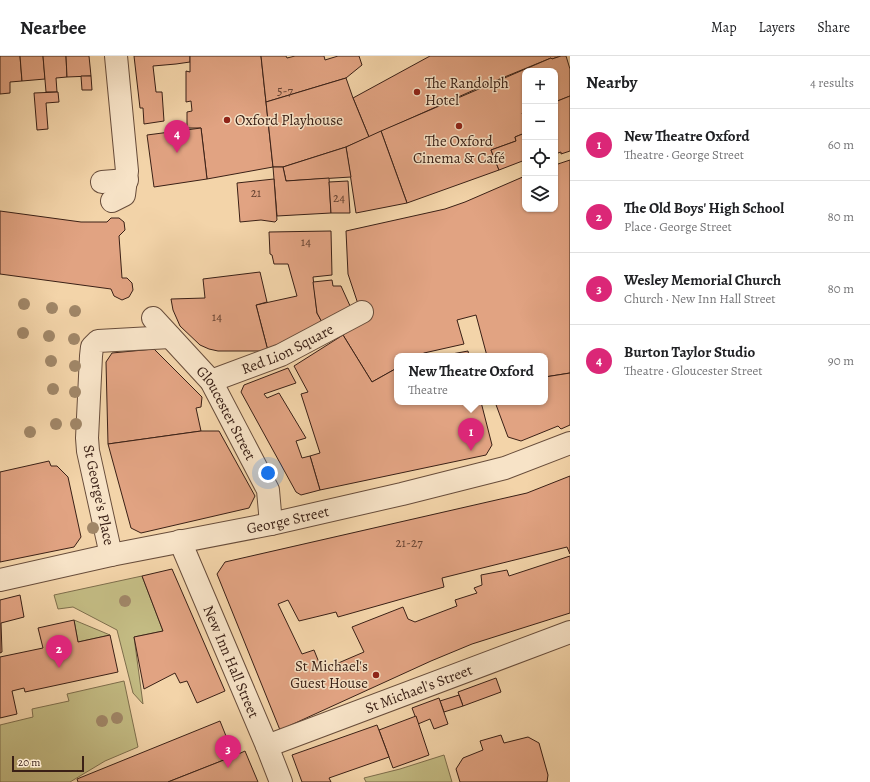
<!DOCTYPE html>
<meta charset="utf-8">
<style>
body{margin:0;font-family:Alegreya,serif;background:#f2f2f2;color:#202124}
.controls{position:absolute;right:12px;top:12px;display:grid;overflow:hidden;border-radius:8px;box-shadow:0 1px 3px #0004}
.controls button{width:36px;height:36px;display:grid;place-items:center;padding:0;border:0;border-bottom:1px solid #e0e0e0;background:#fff;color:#202124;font:20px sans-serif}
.scale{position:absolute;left:12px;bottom:10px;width:72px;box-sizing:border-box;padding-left:4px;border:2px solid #3a2016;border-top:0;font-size:11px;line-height:14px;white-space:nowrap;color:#3a2016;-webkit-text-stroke:3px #f7e3c7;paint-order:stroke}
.you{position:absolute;left:268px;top:417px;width:14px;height:14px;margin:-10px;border:3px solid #fff;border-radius:50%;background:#1a73e8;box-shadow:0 0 0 6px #1a73e833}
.badge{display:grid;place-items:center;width:26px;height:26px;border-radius:50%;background:#db2777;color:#fff;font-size:13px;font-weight:700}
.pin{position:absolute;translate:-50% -33px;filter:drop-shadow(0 1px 2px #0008)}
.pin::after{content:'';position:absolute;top:21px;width:14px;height:12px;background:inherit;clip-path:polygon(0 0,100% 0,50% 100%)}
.popup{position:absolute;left:394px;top:297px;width:154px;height:52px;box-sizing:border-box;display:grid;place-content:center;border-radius:8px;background:#fff;filter:drop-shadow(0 1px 3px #0005);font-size:13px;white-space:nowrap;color:#757577}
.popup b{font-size:15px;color:#202124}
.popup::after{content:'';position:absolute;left:50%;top:100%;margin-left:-8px;border:8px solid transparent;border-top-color:#fff}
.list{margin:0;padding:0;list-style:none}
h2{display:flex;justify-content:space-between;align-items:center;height:52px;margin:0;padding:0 16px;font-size:17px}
h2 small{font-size:13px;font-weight:400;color:#757577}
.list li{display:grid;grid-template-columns:26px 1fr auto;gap:12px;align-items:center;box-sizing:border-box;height:72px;padding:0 16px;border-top:1px solid #e0e0e0}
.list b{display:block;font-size:15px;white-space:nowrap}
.list p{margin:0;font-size:13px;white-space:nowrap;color:#757577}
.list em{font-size:13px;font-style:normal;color:#757577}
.icon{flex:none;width:22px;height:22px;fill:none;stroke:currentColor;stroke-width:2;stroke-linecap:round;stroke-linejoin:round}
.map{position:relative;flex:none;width:570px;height:726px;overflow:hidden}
header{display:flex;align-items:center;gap:24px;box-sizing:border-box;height:56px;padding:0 20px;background:#fff;border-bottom:1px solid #e0e0e0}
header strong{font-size:19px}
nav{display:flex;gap:22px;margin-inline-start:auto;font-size:14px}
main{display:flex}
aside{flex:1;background:#fff}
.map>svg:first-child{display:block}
.green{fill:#c3bb83;stroke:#7e6e4c}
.building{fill:#e1a382;stroke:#3a2016}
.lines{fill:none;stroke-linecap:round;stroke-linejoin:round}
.minor-casing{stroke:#684d3b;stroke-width:24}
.minor{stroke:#f7e3c7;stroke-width:22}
.tree{fill:#a08667}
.poi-dot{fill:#8f2418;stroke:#f7e3c7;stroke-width:1.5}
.labels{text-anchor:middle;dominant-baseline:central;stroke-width:3;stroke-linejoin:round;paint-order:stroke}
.number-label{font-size:13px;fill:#644131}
.poi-label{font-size:15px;fill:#3a2016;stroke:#f7e3c7;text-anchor:start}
.street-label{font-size:15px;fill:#3a2016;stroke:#f7e3c7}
</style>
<header>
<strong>Nearbee</strong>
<nav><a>Map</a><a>Layers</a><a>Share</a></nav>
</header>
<main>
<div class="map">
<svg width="570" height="726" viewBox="0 0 570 726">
<rect width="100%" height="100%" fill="#f3d4a9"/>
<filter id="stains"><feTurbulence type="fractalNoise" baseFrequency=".005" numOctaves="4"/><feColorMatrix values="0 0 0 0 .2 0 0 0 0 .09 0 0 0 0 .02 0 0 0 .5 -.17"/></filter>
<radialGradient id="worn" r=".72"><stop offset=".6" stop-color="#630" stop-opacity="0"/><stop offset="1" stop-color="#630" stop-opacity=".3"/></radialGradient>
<g class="green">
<polygon points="142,520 163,575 134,581 143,648 133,637 117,574 73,551 58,553 54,539"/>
<polygon points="74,564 110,579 78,586"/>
<polygon points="124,625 138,691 105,705 70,726 0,726 0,669 33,661 32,653 69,645 67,638"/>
<polygon points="444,699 452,726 366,726 364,722 400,713"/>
</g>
<g class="building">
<polygon points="0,0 20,0 22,25 10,26 10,37 0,38"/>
<polygon points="20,0 43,0 45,23 22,25"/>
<polygon points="43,0 66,0 67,21 56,22 57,36 46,36"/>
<polygon points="66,0 89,0 91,20 67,21"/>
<polygon points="134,0 190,0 190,6 176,8 153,10 156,36 162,36 164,65 144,68 143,52 140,52"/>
<polygon points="190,0 261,0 273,111 207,123 201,72 187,72 187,56 192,55 191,45 186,46 186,15 190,16"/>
<polygon points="261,0 286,0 287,2 295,0 324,0 325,4 338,0 359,0 362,9 346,22 266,46"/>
<polygon points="430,0 561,0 552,3 551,2 485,29 369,81 353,42"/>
<polygon points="561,0 566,0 570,13 570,40 555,46 555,15 525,15 525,56 522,57 525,64 525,77 515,81 516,85 491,94 499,114 407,147 381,75 551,2 552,3"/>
<polygon points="81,20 91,20 92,34 82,34"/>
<polygon points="346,22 353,42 369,81 346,91 283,111 273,111 266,46"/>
<polygon points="58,36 59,46 46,47 48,73 37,74 34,37"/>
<polygon points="570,40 570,95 561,98 561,96 555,98 555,46"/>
<polygon points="201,72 207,123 154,131 147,79"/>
<polygon points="381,75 407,147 356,157 346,91"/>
<polygon points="525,77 525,104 499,114 491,94 516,85 515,81"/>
<polygon points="346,91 351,121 286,125 283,111"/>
<polygon points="570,104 570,317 545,321 545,300 487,300 476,259 457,264 464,288 424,297 419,300 397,300 397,312 372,326 343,279 355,271 358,248 348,218 346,175 445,153 465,146 525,120 525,153 555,153 555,109"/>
<polygon points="273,111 283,111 286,125 329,122 331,157 277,160"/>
<polygon points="274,123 277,164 275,166 261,164 240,166 237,127"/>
<polygon points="348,125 350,157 331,157 329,126"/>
<polygon points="0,155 81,166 107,166 111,162 119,162 124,166 125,174 119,180 122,222 127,222 132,227 133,234 129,241 122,244 114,240 111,233 0,218"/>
<polygon points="331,175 332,219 313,221 317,257 323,268 268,295 256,249 297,240 288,208 274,208 272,199 270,198 269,176"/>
<polygon points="260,216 267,246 256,249 268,295 218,295 209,293 200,289 180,270 173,254 171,243 205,242 203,223"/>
<polygon points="332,224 333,230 341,230 351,252 323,268 317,257 313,226"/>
<polygon points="343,279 372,326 397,312 397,346 481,346 492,389 486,399 320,434 310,400 320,397 301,338 308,336 294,310"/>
<polygon points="154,293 202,341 201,351 196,352 201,375 108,388 106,306 112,297"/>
<polygon points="468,295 469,300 441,300"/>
<polygon points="288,312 296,327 264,338 267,342 279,337 306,382 296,385 302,402 310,400 320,434 301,439 296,436 241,336 244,329"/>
<polygon points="570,317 570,369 561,373 558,370 521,385 508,381 495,346 545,346 545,321"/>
<polygon points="201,375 219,375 255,440 249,452 141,477 131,472 108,388"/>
<polygon points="49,405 51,410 57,410 68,421 81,481 74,491 0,506 0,416"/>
<polygon points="570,420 570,498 567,491 442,522 444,531 338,561 336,556 299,565 288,544 278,548 302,598 314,594 322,614 364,596 352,571 403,551 408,563 415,566 457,550 455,544 477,537 474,532 482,529 481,519 507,514 509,520 570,500 570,557 472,588 431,605 280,674 217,518 225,506 527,437"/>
<polygon points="172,513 225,635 197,647 187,625 180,627 175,617 144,633 134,581 163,575 142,520"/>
<polygon points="20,539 24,561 1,567 2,596 0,597 0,544"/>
<polygon points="74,564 78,586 110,579 118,616 25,636 24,632 12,635 17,658 0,662 0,601 43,592 38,572"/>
<polygon points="496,622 501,636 463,650 458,636"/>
<polygon points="459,639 463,650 444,656 440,645"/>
<polygon points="439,642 448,668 434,673 430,663 418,668 412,652"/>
<polygon points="416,660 429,699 393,712 379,674"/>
<polygon points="220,665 234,700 168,726 78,726 77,723"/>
<polygon points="377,669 389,701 329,722 331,726 302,726 292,699"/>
<polygon points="501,679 504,687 528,681 539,687 548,719 547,726 460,726 456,713 463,702 483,694 480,685"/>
<polygon points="245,695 258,726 168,726 234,700"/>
</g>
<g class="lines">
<g class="minor-casing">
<g id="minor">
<polyline points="102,126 127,124"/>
<polyline points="112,145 124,139 127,115 116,0"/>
<path id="s1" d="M153,262L211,325L268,434L271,468"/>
<path id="s2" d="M211,325L281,299L362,256"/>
<path id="s3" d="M180,485L267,690L281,726"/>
<polyline points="111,499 88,395 87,382 91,300 92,291 98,285 170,281"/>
<path id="s4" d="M0,524L111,499L271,468L402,438L505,412L570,387"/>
<path id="s5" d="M267,690L570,576"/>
</g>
</g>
<use href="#minor" class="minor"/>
</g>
<g class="tree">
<circle cx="24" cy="248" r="6"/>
<circle cx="52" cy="252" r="6"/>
<circle cx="75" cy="255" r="6"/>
<circle cx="23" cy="277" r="6"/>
<circle cx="49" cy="280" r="6"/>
<circle cx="74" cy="283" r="6"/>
<circle cx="51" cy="305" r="6"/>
<circle cx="75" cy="310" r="6"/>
<circle cx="53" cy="333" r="6"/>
<circle cx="75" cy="336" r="6"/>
<circle cx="56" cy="368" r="6"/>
<circle cx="76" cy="368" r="6"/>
<circle cx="30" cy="376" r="6"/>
<circle cx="93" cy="472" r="6"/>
<circle cx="125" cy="545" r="6"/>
<circle cx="117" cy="662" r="6"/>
<circle cx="102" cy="665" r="6"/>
</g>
<g class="poi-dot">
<circle cx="417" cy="36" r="4"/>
<circle cx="227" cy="64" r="4"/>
<circle cx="459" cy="70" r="4"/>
<circle cx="376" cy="619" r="4"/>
</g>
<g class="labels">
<g class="number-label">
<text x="285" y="34">5-7</text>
<text x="256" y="136">21</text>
<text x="339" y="141">24</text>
<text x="306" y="185">14</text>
<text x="217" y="260">14</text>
<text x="409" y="486">21-27</text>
</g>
<g class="poi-label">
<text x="425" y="27">The Randolph<tspan x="425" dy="17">Hotel</tspan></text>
<text x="235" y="64">Oxford Playhouse</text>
<text x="459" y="85" text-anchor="middle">The Oxford<tspan x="459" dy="17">Cinema &amp; Café</tspan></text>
<text x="368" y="610" text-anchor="end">St Michael's<tspan x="368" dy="17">Guest House</tspan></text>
</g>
<g class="street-label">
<text stroke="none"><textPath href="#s2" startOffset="83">Red Lion Square</textPath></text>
<text stroke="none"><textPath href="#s1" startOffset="121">Gloucester Street</textPath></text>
<text transform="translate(99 439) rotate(78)">St George's Place</text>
<text stroke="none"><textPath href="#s4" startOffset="294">George Street</textPath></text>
<text stroke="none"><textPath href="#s3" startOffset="131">New Inn Hall Street</textPath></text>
<text stroke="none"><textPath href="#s5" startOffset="162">St Michael's Street</textPath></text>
</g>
</g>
<rect width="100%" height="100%" filter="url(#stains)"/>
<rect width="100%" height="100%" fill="url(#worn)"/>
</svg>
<div class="controls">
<button>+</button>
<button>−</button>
<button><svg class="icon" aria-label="locate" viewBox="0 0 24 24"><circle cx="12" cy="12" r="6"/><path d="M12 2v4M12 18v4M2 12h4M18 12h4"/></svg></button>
<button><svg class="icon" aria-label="layers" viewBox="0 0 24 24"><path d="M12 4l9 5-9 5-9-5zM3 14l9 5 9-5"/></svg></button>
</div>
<div class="scale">20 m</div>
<div class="you"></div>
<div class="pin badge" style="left:471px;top:395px">1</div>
<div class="popup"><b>New Theatre Oxford</b>Theatre</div>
<div class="pin badge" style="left:59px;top:612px">2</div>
<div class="pin badge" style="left:228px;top:712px">3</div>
<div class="pin badge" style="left:177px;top:97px">4</div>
</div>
<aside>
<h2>Nearby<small>4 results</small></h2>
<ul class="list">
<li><span class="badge">1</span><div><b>New Theatre Oxford</b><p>Theatre · George Street</p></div><em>60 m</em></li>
<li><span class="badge">2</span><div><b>The Old Boys' High School</b><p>Place · George Street</p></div><em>80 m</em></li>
<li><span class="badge">3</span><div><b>Wesley Memorial Church</b><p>Church · New Inn Hall Street</p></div><em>80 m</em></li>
<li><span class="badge">4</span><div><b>Burton Taylor Studio</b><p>Theatre · Gloucester Street</p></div><em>90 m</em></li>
</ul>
</aside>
</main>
